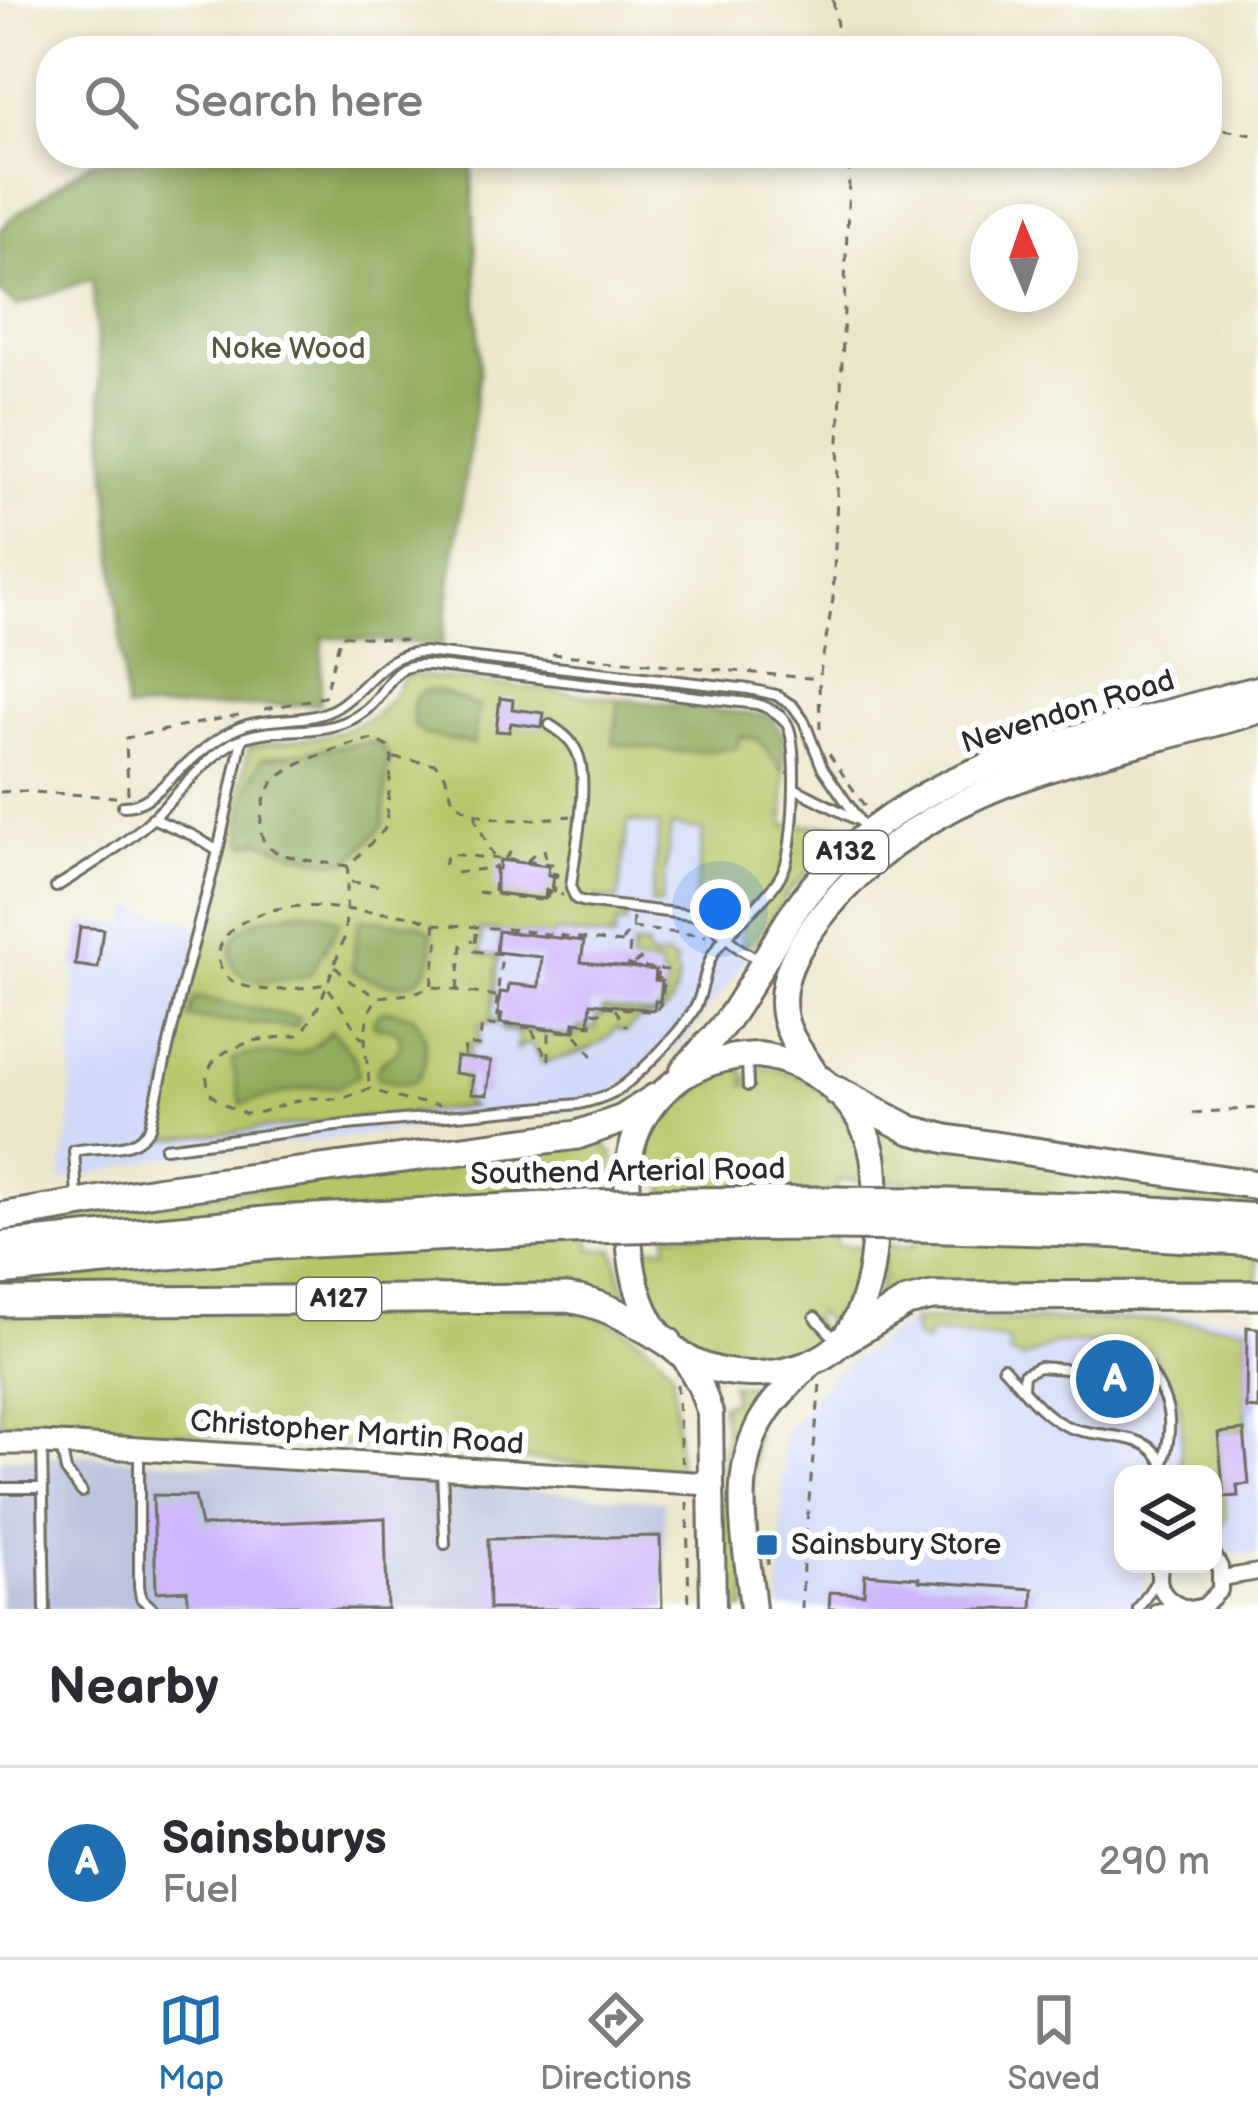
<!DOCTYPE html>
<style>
body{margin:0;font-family:"Balsamiq Sans",sans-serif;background:#f7f7f7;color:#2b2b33}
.controls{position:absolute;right:36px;bottom:36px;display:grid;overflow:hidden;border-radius:24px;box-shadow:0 6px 18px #0003}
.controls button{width:108px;height:108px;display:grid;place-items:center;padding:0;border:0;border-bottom:3px solid #e1e1e2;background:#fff;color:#2b2b33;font:60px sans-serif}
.compass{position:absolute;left:970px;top:204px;width:108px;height:108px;border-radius:50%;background:#fff;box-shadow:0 6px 18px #0003;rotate:358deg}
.you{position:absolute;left:720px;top:909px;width:42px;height:42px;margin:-30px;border:9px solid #fff;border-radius:50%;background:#1a73e8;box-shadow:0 0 0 18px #1a73e833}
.badge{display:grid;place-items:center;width:78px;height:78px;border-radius:50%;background:#1f6fb2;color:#fff;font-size:39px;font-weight:700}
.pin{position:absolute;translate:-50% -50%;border:6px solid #fff;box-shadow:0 3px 12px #0006}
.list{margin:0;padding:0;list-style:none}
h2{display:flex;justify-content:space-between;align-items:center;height:156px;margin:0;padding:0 48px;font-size:51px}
h2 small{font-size:39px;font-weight:400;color:#7c7c81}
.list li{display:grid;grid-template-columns:78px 1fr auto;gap:36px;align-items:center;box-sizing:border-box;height:192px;padding:0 48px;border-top:3px solid #e1e1e2}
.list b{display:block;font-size:45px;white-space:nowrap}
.list p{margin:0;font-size:39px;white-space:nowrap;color:#7c7c81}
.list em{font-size:39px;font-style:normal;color:#7c7c81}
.icon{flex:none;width:66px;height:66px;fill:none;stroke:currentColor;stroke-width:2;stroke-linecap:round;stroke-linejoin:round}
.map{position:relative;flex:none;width:1258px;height:1609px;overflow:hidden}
.search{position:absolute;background:#fff;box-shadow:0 6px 18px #0003;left:36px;right:36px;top:36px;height:132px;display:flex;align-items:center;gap:30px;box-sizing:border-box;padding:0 42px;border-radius:48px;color:#7c7c81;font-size:45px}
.sheet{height:348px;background:#fff}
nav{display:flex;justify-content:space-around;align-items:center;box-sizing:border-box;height:168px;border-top:3px solid #e1e1e2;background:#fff;font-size:33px;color:#7c7c81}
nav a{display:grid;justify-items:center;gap:6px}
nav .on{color:#1f6fb2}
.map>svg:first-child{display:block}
.built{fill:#d1d9f9}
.industrial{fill:#bbc3de}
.green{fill:#b6c568;stroke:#70784a;stroke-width:3}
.forest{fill:#90aa5c;stroke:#5e6a44;stroke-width:3}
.building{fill:#cfb5fa}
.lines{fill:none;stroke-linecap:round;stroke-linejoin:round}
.lane-casing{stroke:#6f6c62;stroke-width:14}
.street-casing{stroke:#6f6c62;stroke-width:20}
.secondary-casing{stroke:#6f6c62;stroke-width:27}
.primary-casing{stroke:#6f6c62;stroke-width:30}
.highway-casing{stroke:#6f6c62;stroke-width:33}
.path{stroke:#6f6c62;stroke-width:3;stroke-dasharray:9 9;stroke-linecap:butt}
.lane{stroke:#fff;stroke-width:8}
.street{stroke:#fff;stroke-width:14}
.secondary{stroke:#fff;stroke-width:21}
.primary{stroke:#fff;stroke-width:24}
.highway{stroke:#fff;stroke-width:27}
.highway-bridge-casing{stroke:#6f6c62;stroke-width:33;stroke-linecap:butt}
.highway-bridge{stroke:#fff;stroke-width:27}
.poi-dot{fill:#1f6fb2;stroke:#fff;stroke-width:4.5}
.labels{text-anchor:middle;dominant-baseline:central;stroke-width:12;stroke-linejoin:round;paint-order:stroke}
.shield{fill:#fff;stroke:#6b6b6b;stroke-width:3}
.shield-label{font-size:27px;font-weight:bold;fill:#2b2b2b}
.park-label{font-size:30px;fill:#55593d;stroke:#fff}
.street-label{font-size:30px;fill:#2b2b2b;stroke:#fff}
.poi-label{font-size:30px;fill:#2b2b2b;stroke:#fff;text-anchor:start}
</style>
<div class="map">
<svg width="1258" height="1609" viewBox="0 0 1258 1609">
<rect width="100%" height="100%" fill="#fff"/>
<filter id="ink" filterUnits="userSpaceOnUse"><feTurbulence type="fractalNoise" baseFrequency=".00833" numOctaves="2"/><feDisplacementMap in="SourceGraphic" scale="24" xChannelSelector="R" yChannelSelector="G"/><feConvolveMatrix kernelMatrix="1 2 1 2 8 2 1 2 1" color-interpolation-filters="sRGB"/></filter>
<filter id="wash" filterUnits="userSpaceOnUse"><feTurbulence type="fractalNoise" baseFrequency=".004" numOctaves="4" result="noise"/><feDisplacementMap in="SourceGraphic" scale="48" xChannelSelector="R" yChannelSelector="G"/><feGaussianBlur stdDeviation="2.7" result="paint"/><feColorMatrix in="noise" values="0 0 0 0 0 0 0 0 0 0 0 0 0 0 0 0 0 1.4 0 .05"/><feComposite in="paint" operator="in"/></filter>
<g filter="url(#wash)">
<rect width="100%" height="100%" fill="#ece6c9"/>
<g class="built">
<polygon points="406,674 769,716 784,735 783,825 850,825 851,827 790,890 726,988 684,1039 656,1066 583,1109 156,1159 60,1181 70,1125 75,965 81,921 127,925 131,907 205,927 250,747 320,737 371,718 390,701"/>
<polygon points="1178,1316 1258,1318 1258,1552 1243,1556 1231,1553 1213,1537 1213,1474 1123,1474 1123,1564 1150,1564 1145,1586 1156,1609 779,1609 784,1433 831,1375 913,1319"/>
</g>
<polygon class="industrial" points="85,1455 664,1501 667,1609 0,1609 0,1459"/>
<g class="green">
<path d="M406,674L619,699L614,744L683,752L735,748L739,736L759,739L784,773V825H850L851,827L790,890L754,945L743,944L742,929L733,923L722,927L709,913L694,909L703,830L671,826L661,905L651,904L660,825L628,821L618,900L595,898V909L627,913L626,924H616L614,939L554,932L552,937L481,930V954L499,956L491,1018L498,1020L497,1024L481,1023L478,1044H470L463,1100L470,1107L158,1140L164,1097L175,1046L250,747C288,741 337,738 370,718C387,709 396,690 406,674Z"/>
<path d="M633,946L647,947L646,953L653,959L666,956L676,962L674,972L679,976C671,1008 672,1014 639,1019L626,1032L616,1028C600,1052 567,1056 541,1063L532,1045L524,1044L517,1050L518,1032L501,1030V1027L576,1037L578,1027L595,1029L597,1016H602L603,1009L655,1015L664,1003L667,977L660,975L661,966L631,962Z"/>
<path d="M760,1066C775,1070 794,1073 807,1081C841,1104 863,1140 864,1181L837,1180V1194L665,1195L664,1181L643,1182L648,1148L644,1146C667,1096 685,1082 738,1067L744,1072L745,1087L751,1072Z"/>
<polygon points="878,1125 1258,1191 1258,1210 915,1195 915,1181 885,1181 876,1128"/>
<polygon points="601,1140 614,1156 612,1182 589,1183 589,1197 0,1240 0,1224"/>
<path d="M667,1234H836L837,1246H863C860,1278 852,1300 834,1326H830L817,1313L811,1317L822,1331V1338C764,1378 677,1368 649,1294C644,1280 643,1263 640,1248L667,1247Z"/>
<polygon points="915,1235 1258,1250 1258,1288 938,1288 870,1314 880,1284 885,1246 914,1247"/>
<polygon points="590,1236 591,1249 613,1249 630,1307 0,1295 0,1282 124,1266"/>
<path d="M558,1309C573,1312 591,1313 605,1319C631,1331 658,1349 673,1373L679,1474L652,1469L82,1426L0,1427V1315L72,1312L300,1314Z"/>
<path d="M912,1320H1167L1247,1327L1246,1429L1218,1433L1226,1517L1214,1539L1213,1474H1180C1182,1412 1188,1402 1146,1351L1095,1344H1055L1022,1359L1009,1353L1010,1342L1001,1339L929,1333L927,1343H923L915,1336Z"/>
<polygon points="731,1385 767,1385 772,1391 756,1414 745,1609 724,1609 722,1455 725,1434 721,1405 734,1400"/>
</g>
<g class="forest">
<polygon points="167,153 472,165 480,370 442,645 323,637 320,704 126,710 92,278 17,306 0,293 0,231 12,218 91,162"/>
<path d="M424,691H439L479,707L473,744L423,734L413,724C413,711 410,697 424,691Z"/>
<polygon points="619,699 769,716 784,735 784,773 758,739 740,736 736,748 683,752 614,744"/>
<path d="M368,742L381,745L388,755L383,825C378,832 353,859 347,861C332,866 273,847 258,840L246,845C237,819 247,780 263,758Z"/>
<path d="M302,911L324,914L340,921L310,975C290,979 261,986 242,975C233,970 231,960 231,950C233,919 278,914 302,911Z"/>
<path d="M359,919L418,924L431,932C440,991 393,996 352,969Z"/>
<polygon points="195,997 299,1018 296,1027 189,1018"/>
<path d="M388,1010L413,1016C428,1033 431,1065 414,1082L398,1083L378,1078C373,1057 395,1060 401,1044C399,1027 392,1027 377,1028L374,1026C373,1016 379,1012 388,1010Z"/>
<path d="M332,1030L355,1058L359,1075L337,1087H309L241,1104L232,1060C256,1047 284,1061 309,1049C318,1044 325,1035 332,1030Z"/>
</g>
<g id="blocks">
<g class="building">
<polygon points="500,698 513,700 512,709 544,713 542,727 511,723 509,732 496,731"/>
<polygon points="500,860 549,866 548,875 554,876 552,891 546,890 545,899 496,893 496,869 499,869"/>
<polygon points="80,927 103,929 98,968 75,965"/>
<polygon points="498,931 584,941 581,962 656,970 655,980 662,981 660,1002 655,1001 654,1010 591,1003 589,1024 574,1022 573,1031 500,1023 502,1014 498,1013 500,992 508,993 509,984 539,987 542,957 496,952"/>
<polygon points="456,1057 491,1061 487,1095 471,1094 473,1076 454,1073"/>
<polygon points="1247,1327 1258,1328 1258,1409 1246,1408"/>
<polygon points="1094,1349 1121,1351 1126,1356 1123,1361 1124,1367 1142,1374 1148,1385 1147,1405 1090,1400 1092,1379 1098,1377 1100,1370 1093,1363"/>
<polygon points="1244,1430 1249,1484 1237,1485 1238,1496 1224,1497 1218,1433"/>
<polygon points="153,1495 195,1496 201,1526 385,1518 387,1609 297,1609 297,1605 189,1608 187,1590 156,1592"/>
<polygon points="660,1536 662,1609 489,1609 488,1539"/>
<polygon points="865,1574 919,1578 919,1581 1033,1589 1032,1609 829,1609 830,1592 864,1594"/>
</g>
</g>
</g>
<g filter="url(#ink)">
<use href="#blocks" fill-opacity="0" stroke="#6f6c62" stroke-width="3"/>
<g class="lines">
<g class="lane-casing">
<g id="lane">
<path d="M550,725C561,732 571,739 577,752C591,782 574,853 571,888L576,899L585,902L700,916L740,949L759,960"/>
<polyline points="794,788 855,819"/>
<path d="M123,806C148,807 166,781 184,766C203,750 224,732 247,725C277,716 312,724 339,706C370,686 383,652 424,652L749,689L776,695L793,706L804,721L822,767L867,832"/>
<polyline points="152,818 194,836 218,851"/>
<path d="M56,887C90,866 124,845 153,818C179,794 203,760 234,742C272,722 320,740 359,715C391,695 384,662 429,665L757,704C769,708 780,713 787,724C799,744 794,848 784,869C769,902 732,923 713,954C704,969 704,990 696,1006C684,1029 636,1079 614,1092C603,1098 591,1101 579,1104L336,1126L165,1148"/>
<polyline points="747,1058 748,1086"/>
<path d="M77,1196L74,1151C102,1144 134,1155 150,1127L182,987L218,851L242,739"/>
<polyline points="815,1317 834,1338"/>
<path d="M1131,1362L1147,1367C1170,1401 1175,1423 1163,1463"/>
<path d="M1003,1367C1022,1387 1039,1413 1064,1425C1098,1442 1158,1426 1165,1474"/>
<polyline points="1023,1387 1024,1374 1039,1367 1092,1371"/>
<polyline points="42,1444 45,1609"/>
<polyline points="61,1445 66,1471 82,1492"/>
<polyline points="139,1451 139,1586 141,1598 153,1609"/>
<polyline points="442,1470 445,1544"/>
<polyline points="0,1488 42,1488"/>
<polyline points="1138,1609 1157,1580"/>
<polyline points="1155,1609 1174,1606"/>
</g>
</g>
<g class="street-casing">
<g id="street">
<path d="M1161,1564C1154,1588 1166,1603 1190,1609"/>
<polyline points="1222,1578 1258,1572"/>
<polyline points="1191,1609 1204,1606 1220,1590 1220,1567 1213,1555"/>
</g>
</g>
<g class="secondary-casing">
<polyline id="secondary" points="0,1443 42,1443 710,1484"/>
</g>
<g class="primary-casing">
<g id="primary">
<path d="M758,1055C812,1062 862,1100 873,1156C877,1180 875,1205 875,1229C873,1268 867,1309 842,1341C822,1365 779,1375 750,1374C653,1372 629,1297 628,1215C628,1196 626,1178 629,1160C641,1094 693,1056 758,1055Z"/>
<path d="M683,1070C699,1052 717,1035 731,1015C761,972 780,924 815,884C892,795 988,760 1099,731C1152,717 1205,702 1258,689"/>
<path d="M814,1072C806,1059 796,1047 790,1033C769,988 799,943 827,909C937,773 1101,759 1258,711"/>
<polyline points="685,1358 701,1387 710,1413 713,1609"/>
<path d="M753,1609C747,1544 727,1471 766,1413C778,1394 796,1379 811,1363"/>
</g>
</g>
<g class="highway-casing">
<g id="highway">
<polyline points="837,1091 911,1130 947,1139 1258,1185"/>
<polyline points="666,1202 837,1201"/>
<polyline points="915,1202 1107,1208 1258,1218"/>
<polyline points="0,1217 155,1191 577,1135 623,1119 655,1098"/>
<polyline points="667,1227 836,1226"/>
<polyline points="915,1227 1102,1233 1258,1242"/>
<polyline points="0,1246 275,1220 589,1204"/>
<polyline points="0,1271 273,1245 590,1229"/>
<path d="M0,1302L567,1298C606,1303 635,1322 668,1342"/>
<polyline points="842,1341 907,1302 932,1296 1258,1295"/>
</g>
</g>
<g class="path">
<polyline points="833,0 841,51"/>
<polyline points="1207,127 1258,136"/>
<polyline points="552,654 819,679"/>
<polyline points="265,709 324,697 341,635 411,641"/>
<polyline points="820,729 819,679 833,599 850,153"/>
<polyline points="829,754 868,811"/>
<path d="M394,758L435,764L445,775L453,801C484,826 533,820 571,816"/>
<polyline points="0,792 17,791 116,797"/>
<polyline points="128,794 126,738 244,714"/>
<polyline points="476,815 476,820 493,856"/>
<polyline points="544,849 547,862"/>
<polyline points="505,859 515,846"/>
<polyline points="528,861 537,849"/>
<polyline points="444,865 448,854 552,864 551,873 557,874 554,893"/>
<path d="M348,866C329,863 280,859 267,846C261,839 260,829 261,819C262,807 265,794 272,784C288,763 348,743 374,739L388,747L392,758L386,825L384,830L348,866L345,936L320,1003L305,1029L298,1035L252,1041L225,1052L213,1062L206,1074L209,1092L219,1102L245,1114L261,1112L306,1098L341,1099L369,1089L405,1100L439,1105"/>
<polyline points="456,873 495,867"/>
<polyline points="351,882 385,886"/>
<polyline points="478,892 547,901 548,893 563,895"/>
<polyline points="494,892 496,858"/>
<polyline points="434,924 508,929 630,944 628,965 658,969 657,978 664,979 662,1002 655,1012 601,1006 600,1013 593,1012 591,1026 576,1025 575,1033 499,1024 500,1016 495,1015 502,954 474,951 477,927"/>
<polyline points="632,928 706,936"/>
<polyline points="622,941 632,928 633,918"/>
<polyline points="634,963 647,955"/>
<polyline points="335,967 351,982 376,996"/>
<polyline points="659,969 675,971"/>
<polyline points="434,987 496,996"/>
<polyline points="457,989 462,945 473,940"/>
<polyline points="615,1009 627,1027"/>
<polyline points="532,1030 549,1062"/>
<polyline points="576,1035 595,1059"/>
<path d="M365,1038H361L326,984C298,989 261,995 234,982C225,977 220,970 219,960C215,931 253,914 277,909C304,903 333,908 360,911C384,914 413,912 434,924L438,941L431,987L411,994L378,997C357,1024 368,1055 369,1086"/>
<polyline points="464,1056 465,1044 479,1046 482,1024 498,1026"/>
<polyline points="549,1060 549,1033"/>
<polyline points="1193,1113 1258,1108"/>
<polyline points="677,1384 681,1457 683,1463"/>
<polyline points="687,1502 689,1609"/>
<polyline points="765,1539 768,1550 768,1565"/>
<polyline points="802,1609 803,1563 820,1384"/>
</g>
<use href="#lane" class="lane"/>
<use href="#street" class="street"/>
<use href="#secondary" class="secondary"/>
<use href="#primary" class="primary"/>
<use href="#highway" class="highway"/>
<g class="highway-bridge-casing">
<g id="highway-bridge">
<polyline points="837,1201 915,1202"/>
<polyline points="589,1204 666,1202"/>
<polyline points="836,1226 915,1227"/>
<polyline points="590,1229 667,1227"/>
</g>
</g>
<use href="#highway-bridge" class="highway-bridge"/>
</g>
</g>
<rect class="poi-dot" x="755" y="1533" width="24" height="24" rx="6"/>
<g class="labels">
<g class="shield">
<rect x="804" y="831" width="84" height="42" rx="9"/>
<rect x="297" y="1278" width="84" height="42" rx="9"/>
</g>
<g class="shield-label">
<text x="846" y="852">A132</text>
<text x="339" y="1299">A127</text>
</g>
<g class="park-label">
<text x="288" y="349">Noke Wood</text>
</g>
<g class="street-label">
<text transform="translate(1068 712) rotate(-17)">Nevendon Road</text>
<text transform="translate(628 1172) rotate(-1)">Southend Arterial Road</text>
<text transform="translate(357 1433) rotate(4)">Christopher Martin Road</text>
</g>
<g class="poi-label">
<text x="791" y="1545">Sainsbury Store</text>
</g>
</g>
</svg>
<div class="controls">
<button><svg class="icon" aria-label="layers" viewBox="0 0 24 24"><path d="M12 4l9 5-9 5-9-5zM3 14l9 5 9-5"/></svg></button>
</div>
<svg class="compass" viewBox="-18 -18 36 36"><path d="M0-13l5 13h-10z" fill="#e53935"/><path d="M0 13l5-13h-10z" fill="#7c7c81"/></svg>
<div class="you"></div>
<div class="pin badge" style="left:1115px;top:1379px">A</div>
<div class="search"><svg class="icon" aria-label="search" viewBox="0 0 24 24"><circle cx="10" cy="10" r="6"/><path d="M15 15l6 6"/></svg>Search here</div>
</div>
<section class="sheet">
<h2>Nearby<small></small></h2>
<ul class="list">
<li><span class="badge">A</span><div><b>Sainsburys</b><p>Fuel</p></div><em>290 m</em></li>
</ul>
</section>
<nav>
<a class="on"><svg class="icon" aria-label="map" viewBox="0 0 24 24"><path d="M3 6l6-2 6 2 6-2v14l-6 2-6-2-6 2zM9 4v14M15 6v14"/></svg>Map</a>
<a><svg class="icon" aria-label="directions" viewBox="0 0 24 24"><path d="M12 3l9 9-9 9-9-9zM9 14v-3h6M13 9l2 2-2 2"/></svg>Directions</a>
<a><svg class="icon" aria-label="saved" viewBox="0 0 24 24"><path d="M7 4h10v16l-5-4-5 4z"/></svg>Saved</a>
</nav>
